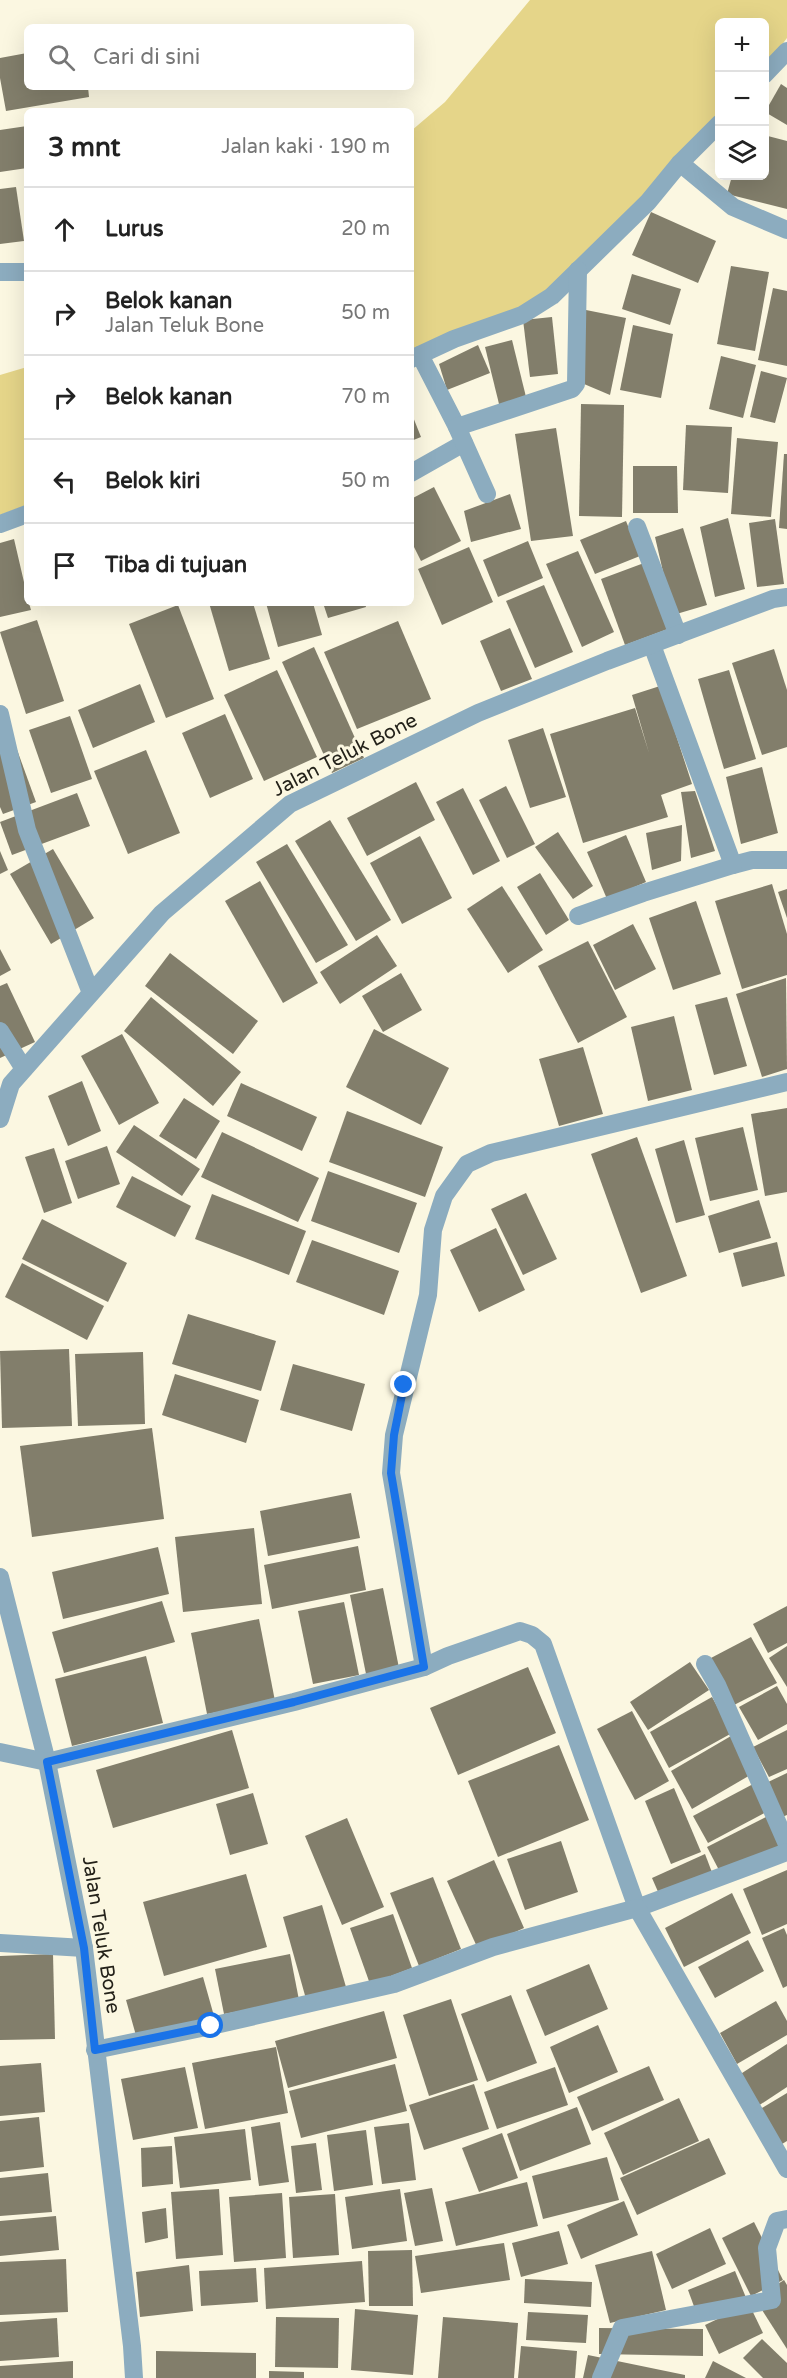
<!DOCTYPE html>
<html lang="id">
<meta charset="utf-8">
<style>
body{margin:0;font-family:"Varela Round",sans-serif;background:#f2f2f2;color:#222}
.controls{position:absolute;right:18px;top:18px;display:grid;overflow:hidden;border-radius:9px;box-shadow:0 6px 24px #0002}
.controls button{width:54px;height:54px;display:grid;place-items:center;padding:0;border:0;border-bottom:2px solid #e0e0e0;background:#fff;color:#222;font:30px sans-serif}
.stop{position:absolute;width:18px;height:18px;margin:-14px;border:4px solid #1a73e8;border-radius:50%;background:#fff}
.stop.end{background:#1a73e8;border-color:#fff;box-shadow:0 2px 6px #0008}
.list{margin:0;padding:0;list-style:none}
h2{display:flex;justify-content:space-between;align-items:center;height:78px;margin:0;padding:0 24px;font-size:26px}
h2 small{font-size:20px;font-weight:400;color:#767676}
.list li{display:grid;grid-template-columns:39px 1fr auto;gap:18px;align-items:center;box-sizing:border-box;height:84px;padding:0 24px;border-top:2px solid #e0e0e0}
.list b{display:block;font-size:22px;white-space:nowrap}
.list p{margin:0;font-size:20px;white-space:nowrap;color:#767676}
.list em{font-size:20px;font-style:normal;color:#767676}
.icon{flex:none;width:33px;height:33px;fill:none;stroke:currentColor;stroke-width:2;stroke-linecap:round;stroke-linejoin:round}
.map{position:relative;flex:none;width:787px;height:2378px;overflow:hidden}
.search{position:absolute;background:#fff;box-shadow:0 6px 24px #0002;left:24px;top:24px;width:390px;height:66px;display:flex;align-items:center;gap:15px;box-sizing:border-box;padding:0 21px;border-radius:9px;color:#767676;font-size:22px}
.panel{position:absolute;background:#fff;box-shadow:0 6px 24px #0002;left:24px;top:108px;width:390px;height:498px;border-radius:9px}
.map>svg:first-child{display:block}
.water{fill:#e5d589}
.building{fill:#827e6b}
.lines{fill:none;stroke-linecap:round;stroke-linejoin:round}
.minor{stroke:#8cacbf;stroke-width:18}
.route{stroke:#1a73e8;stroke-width:8}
.labels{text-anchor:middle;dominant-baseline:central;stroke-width:6;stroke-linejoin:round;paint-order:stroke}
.street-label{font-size:20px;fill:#24221a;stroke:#fbf7e1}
</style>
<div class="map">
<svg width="787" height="2378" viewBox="0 0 787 2378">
<rect width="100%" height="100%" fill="#fbf7e1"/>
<g class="water">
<polygon points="530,0 787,0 787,38 765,67 764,22 720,22 719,120 546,298 411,357 411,131 445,102"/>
<polygon points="27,367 27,505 0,515 0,375"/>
</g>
<g class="building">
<polygon points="27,53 27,87 88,87 89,97 6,111 0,78 0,58"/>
<polygon points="781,84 787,88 787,125 765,112"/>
<polygon points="27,126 27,168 0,172 0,130"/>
<polygon points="764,135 787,141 787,209 727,194 732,176 764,176"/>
<polygon points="16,187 24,241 0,244 0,189"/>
<polygon points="651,212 716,241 698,283 632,255"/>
<polygon points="731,266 769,272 755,351 717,344"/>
<polygon points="632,274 681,289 670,325 622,309"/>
<polygon points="773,288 787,291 787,366 758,360"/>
<polygon points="581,309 626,318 610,395 584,384"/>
<polygon points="552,317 558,374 530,377 523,320"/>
<polygon points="633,325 673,334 661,398 620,390"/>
<polygon points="512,340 527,401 500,408 485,347"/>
<polygon points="478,345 490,373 447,390 439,364"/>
<polygon points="721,356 756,365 743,418 709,409"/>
<polygon points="761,371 787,378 775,423 750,417"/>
<polygon points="581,404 624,405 622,517 579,516"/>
<polygon points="411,412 421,437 411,441"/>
<polygon points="686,425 732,427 728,493 683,490"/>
<polygon points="556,428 573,536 531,541 515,434"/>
<polygon points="737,438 778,442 771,517 731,514"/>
<polygon points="784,454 787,454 787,529 779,528"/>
<polygon points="633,466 677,466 678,513 633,513"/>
<polygon points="434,487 461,541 421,561 411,541 411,499"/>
<polygon points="510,494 521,529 471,542 464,511"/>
<polygon points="728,518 745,589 715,597 700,527"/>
<polygon points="775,519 784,584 757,587 749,523"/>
<polygon points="626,521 640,556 595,574 580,540"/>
<polygon points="683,528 707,605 673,615 655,537"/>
<polygon points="14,539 27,595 27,603 29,603 31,610 0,617 0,543"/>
<polygon points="528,541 543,578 498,597 483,560"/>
<polygon points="469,547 493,602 442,625 418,569"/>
<polygon points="578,551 614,632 582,647 546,564"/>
<polygon points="644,563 668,629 625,645 601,579"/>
<polygon points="544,585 573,652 535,668 506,601"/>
<polygon points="209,603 253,603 270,659 229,671"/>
<polygon points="266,603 313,603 322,635 278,647"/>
<polygon points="323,603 365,603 366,607 328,618"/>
<polygon points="178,605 214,699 166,718 129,624"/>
<polygon points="37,620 64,701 26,714 0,632"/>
<polygon points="398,621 431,699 357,729 324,652"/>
<polygon points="510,628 532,679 501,691 480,641"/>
<polygon points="314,647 364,758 332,773 282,662"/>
<polygon points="774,649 787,690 787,747 762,755 732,663"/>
<polygon points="277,670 317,757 264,781 224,695"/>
<polygon points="729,670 756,759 724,769 698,679"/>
<polygon points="140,684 155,722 93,748 78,710"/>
<polygon points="660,686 692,784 661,795 668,817 583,843 550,734 635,708 649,753 632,695"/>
<polygon points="225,714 253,779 210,798 182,733"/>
<polygon points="70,716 92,779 51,793 29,730"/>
<polygon points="543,728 566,797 530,808 508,740"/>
<polygon points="12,736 36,802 3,814 0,807 0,740"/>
<polygon points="146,750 180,833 128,854 94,771"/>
<polygon points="762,767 778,833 741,844 726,777"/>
<polygon points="416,782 435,820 367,856 347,818"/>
<polygon points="506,786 535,844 507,858 479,800"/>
<polygon points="463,788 500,861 473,875 436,802"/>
<polygon points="695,791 715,851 691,858 681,792"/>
<polygon points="77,793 90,826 12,855 0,822"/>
<polygon points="330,820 391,920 356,941 295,841"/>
<polygon points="682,825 681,861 652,870 646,833"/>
<polygon points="558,832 593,886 573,899 535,847"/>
<polygon points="626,835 646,882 607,899 587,852"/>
<polygon points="420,836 452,898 402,924 370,863"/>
<polygon points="287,844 348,945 316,963 256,862"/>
<polygon points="53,849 94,918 51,944 10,874"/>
<polygon points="0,851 8,870 0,874"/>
<polygon points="540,873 569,920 546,935 517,887"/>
<polygon points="260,881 318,983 283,1003 225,901"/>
<polygon points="772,884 787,934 787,975 742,989 715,901"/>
<polygon points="502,886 543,950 508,973 467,909"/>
<polygon points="787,889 787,918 778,892"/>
<polygon points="696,901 721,974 673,990 649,918"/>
<polygon points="633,924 656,969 615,990 593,945"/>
<polygon points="377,935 397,966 340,1004 320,972"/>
<polygon points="588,941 627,1017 578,1043 538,966"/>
<polygon points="0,949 11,970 0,976"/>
<polygon points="170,953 258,1021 233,1054 145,986"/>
<polygon points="401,973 422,1010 383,1032 362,996"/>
<polygon points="786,978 787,1069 762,1077 736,994"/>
<polygon points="7,983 35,1042 0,1058 0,986"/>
<polygon points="151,997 241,1072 213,1106 124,1031"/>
<polygon points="727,997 747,1066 714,1075 695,1005"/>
<polygon points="674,1016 692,1090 648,1101 631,1027"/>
<polygon points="374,1029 449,1068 421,1125 346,1087"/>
<polygon points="122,1034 159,1103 119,1125 81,1056"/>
<polygon points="583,1047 603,1114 559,1126 539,1059"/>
<polygon points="82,1081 101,1131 68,1146 48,1096"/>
<polygon points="241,1083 317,1117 302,1151 227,1116"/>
<polygon points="184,1098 220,1121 196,1159 159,1136"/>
<polygon points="787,1108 787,1192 765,1196 751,1114"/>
<polygon points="347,1111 443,1147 425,1197 329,1162"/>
<polygon points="134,1125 200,1169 182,1196 116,1152"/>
<polygon points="743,1127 758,1190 710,1201 695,1138"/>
<polygon points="222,1132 319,1178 298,1222 201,1177"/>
<polygon points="637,1137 687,1276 641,1293 591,1154"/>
<polygon points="684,1140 705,1215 676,1223 655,1149"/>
<polygon points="107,1146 120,1184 78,1199 65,1161"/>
<polygon points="54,1148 72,1203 44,1213 25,1157"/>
<polygon points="328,1171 417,1203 399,1253 311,1221"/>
<polygon points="132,1176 191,1206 175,1237 116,1207"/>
<polygon points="526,1193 557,1259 523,1275 491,1209"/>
<polygon points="212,1194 306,1231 289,1275 195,1239"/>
<polygon points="759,1200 771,1238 719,1253 708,1216"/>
<polygon points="42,1219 127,1263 108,1302 22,1259"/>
<polygon points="496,1228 525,1290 479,1312 450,1250"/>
<polygon points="312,1240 399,1271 384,1315 296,1282"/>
<polygon points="777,1242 785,1276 742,1287 733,1253"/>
<polygon points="22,1263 104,1306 87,1340 5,1297"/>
<polygon points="188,1314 276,1341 261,1391 172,1364"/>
<polygon points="69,1349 72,1426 2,1428 0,1351"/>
<polygon points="143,1352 145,1424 78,1426 75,1354"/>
<polygon points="293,1364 365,1384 352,1431 280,1410"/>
<polygon points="175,1374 259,1400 246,1443 162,1415"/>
<polygon points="152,1428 164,1519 32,1537 20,1446"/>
<polygon points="351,1493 360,1538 268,1556 260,1511"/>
<polygon points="254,1528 262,1604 183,1612 175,1537"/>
<polygon points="358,1546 366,1590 272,1609 264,1565"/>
<polygon points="158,1547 169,1594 63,1619 52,1572"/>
<polygon points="383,1588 399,1668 366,1674 350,1595"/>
<polygon points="162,1601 175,1642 64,1673 52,1632"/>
<polygon points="344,1602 359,1675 313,1684 298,1611"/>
<polygon points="787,1606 787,1643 768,1653 753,1624"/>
<polygon points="259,1619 275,1701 207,1714 191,1633"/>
<polygon points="751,1637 777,1683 734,1705 709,1659"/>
<polygon points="787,1646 787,1687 769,1658"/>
<polygon points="146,1656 163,1723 72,1746 55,1679"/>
<polygon points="690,1662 709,1690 648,1730 630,1702"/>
<polygon points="528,1667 556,1733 458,1775 430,1708"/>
<polygon points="777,1686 787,1704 787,1724 758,1740 739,1707"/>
<polygon points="712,1697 732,1733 669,1768 650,1732"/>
<polygon points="632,1711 669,1781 635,1800 597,1729"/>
<polygon points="232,1730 249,1788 113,1828 96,1770"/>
<polygon points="787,1730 787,1769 769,1777 753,1747"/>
<polygon points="731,1736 752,1774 692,1809 671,1771"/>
<polygon points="559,1745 589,1820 498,1857 468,1781"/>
<polygon points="787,1773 787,1815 782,1817 766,1783"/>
<polygon points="755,1783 770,1810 708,1843 693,1816"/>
<polygon points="674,1788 701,1852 671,1864 645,1801"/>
<polygon points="253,1793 268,1844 230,1855 216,1804"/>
<polygon points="770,1815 785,1847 721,1874 707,1847"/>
<polygon points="347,1818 384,1907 342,1925 305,1836"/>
<polygon points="561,1841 578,1892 525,1910 507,1859"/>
<polygon points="705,1854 713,1875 659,1894 652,1878"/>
<polygon points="494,1860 524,1928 478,1949 447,1881"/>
<polygon points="787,1870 787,1924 762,1935 743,1889"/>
<polygon points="246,1874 267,1947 164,1976 143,1902"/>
<polygon points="433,1877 461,1949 419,1966 390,1893"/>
<polygon points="732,1893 751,1933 684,1967 665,1928"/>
<polygon points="322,1905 346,1987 306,1999 283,1917"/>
<polygon points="393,1914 412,1968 370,1984 350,1928"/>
<polygon points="784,1928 787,1935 787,1986 783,1988 762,1938"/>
<polygon points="748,1940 764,1971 715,1998 698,1967"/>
<polygon points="53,1954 55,2039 0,2040 0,1956"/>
<polygon points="290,1954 299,2000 224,2014 215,1969"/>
<polygon points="589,1964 608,2009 545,2036 526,1990"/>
<polygon points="203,1977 214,2016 137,2039 126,2000"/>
<polygon points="511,1995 537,2063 487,2082 461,2014"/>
<polygon points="451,1999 478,2080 429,2096 403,2015"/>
<polygon points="776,2001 787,2021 787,2035 737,2064 720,2033"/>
<polygon points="384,2011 397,2058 288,2088 275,2041"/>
<polygon points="598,2025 618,2072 569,2093 550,2047"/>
<polygon points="787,2044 787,2087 758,2106 739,2075"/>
<polygon points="276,2047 288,2113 205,2129 192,2063"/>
<polygon points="41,2063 45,2112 0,2116 0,2066"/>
<polygon points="395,2064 407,2111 301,2138 289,2091"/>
<polygon points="649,2066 664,2100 592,2131 577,2097"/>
<polygon points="185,2067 198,2128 133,2140 121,2079"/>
<polygon points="555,2067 568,2105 497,2129 484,2092"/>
<polygon points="474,2084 489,2129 424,2150 409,2105"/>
<polygon points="787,2093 787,2141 777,2147 757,2111"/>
<polygon points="679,2098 699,2141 623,2175 604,2133"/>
<polygon points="577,2107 591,2144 520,2171 507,2134"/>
<polygon points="39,2117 44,2167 0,2172 0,2121"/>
<polygon points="280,2122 289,2182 259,2186 251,2127"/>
<polygon points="409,2123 416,2180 382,2184 374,2127"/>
<polygon points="245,2129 251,2180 180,2188 174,2137"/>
<polygon points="366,2130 373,2185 334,2191 327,2135"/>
<polygon points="502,2133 518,2178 479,2192 462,2148"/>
<polygon points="709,2138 726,2174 637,2215 620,2178"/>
<polygon points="316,2143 322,2190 296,2193 291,2146"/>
<polygon points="172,2146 173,2184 142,2187 141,2148"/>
<polygon points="607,2157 619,2200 543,2219 532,2176"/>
<polygon points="48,2173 52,2212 0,2216 0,2178"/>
<polygon points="527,2182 538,2226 456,2246 445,2202"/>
<polygon points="432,2188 443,2241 415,2246 404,2193"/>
<polygon points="219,2189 223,2255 176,2259 171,2192"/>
<polygon points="400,2189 407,2241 352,2249 345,2197"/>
<polygon points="282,2193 286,2258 234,2262 229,2197"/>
<polygon points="335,2194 339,2255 293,2258 289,2197"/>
<polygon points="624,2201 638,2235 581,2259 567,2225"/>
<polygon points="166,2208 168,2238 145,2243 142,2212"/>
<polygon points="56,2216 59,2250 0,2256 0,2221"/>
<polygon points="754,2222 783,2280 751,2296 722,2238"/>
<polygon points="710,2228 726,2264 672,2289 656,2254"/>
<polygon points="559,2231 568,2264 521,2277 512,2243"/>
<polygon points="504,2243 510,2280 421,2293 415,2256"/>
<polygon points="412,2250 413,2306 369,2306 368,2251"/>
<polygon points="652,2251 666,2310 610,2323 595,2265"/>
<polygon points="66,2259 68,2312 0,2315 0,2262"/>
<polygon points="362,2261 365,2302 266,2309 264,2268"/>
<polygon points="189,2265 193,2311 140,2317 136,2272"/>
<polygon points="256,2268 258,2302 201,2306 199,2271"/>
<polygon points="735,2271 747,2300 699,2320 688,2290"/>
<polygon points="525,2279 592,2282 591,2307 524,2303"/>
<polygon points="784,2280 787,2285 787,2349 755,2299"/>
<polygon points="749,2304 763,2333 719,2354 705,2325"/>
<polygon points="355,2309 418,2315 413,2375 351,2370"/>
<polygon points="528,2312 588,2315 586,2343 526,2340"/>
<polygon points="276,2317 339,2318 338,2368 275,2367"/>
<polygon points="443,2317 518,2323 514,2378 438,2378"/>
<polygon points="57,2318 59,2357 0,2361 0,2322"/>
<polygon points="599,2328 703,2329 703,2356 599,2354"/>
<polygon points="762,2339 787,2363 787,2378 763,2378 743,2358"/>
<polygon points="521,2346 577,2351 575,2378 518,2378"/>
<polygon points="156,2351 256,2353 256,2378 156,2378"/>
<polygon points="588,2355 685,2375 685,2378 583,2378"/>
<polygon points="73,2361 73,2378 0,2378 0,2366"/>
<polygon points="713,2361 746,2378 705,2378"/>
<polygon points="269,2371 304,2372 304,2378 269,2378"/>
</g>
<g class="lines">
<g class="minor">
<polyline points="764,75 787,51"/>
<polyline points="680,163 733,207 787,230"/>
<polyline points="0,272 27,272"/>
<polyline points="420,355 457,427"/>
<polyline points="411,359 454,339 522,315 552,296 648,202 680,163 720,123"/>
<polyline points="411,473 464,443"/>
<polyline points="487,494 457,427 572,389 576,384 578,270"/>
<polyline points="0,524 27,514"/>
<polyline points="637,527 678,635"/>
<polyline points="652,645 733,865 752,860 787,860"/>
<polyline points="0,714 27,830 91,993"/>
<polyline points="578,916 643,893 733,865"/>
<polyline points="0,1031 24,1069"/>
<polyline points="0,1119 11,1084 162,913 290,804 478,713 607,661 773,599 787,597"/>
<polyline points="0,1577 47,1762 84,1948 132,2346 134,2378"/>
<polyline points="705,1664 717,1685 787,1844"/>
<polyline points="424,1667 391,1473 394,1435 428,1295 433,1230 444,1196 467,1164 491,1153 787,1082"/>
<polyline points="0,1752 47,1762 294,1702 424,1667 448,1656 520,1631 532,1635 543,1644 637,1908 787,1852"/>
<polyline points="0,1943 84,1948"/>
<polyline points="95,2050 211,2026 394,1984 493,1947 637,1908 787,2169"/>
<polyline points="601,2378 622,2328 772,2300 767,2248 777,2221 787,2219"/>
</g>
</g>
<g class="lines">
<polyline class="route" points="211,2026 95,2050 84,1948 47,1762 294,1702 424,1667 391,1473 394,1435 404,1385"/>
</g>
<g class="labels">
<g class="street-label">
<text transform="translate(345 755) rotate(-27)">Jalan Teluk Bone</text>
<text transform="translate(101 1935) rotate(81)">Jalan Teluk Bone</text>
</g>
</g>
</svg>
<div class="controls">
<button>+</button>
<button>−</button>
<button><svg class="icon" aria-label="layers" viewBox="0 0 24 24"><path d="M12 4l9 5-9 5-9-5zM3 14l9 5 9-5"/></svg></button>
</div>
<div class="stop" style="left:211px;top:2026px"></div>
<div class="stop end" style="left:404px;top:1385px"></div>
<div class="search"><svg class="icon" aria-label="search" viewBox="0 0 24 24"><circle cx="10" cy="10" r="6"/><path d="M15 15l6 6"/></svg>Cari di sini</div>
<section class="panel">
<h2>3 mnt<small>Jalan kaki · 190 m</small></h2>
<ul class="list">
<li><svg class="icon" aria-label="ahead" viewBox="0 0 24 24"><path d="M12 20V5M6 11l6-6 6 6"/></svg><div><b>Lurus</b></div><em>20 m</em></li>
<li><svg class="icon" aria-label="right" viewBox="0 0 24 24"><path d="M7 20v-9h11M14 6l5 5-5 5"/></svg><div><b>Belok kanan</b><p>Jalan Teluk Bone</p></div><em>50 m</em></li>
<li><svg class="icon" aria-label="right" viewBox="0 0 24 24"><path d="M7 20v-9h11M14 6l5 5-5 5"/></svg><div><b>Belok kanan</b></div><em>70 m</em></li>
<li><svg class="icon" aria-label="left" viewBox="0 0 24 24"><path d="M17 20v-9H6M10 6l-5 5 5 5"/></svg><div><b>Belok kiri</b></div><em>50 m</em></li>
<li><svg class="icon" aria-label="arrive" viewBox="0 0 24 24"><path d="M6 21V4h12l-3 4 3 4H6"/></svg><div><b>Tiba di tujuan</b></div></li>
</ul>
</section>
</div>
